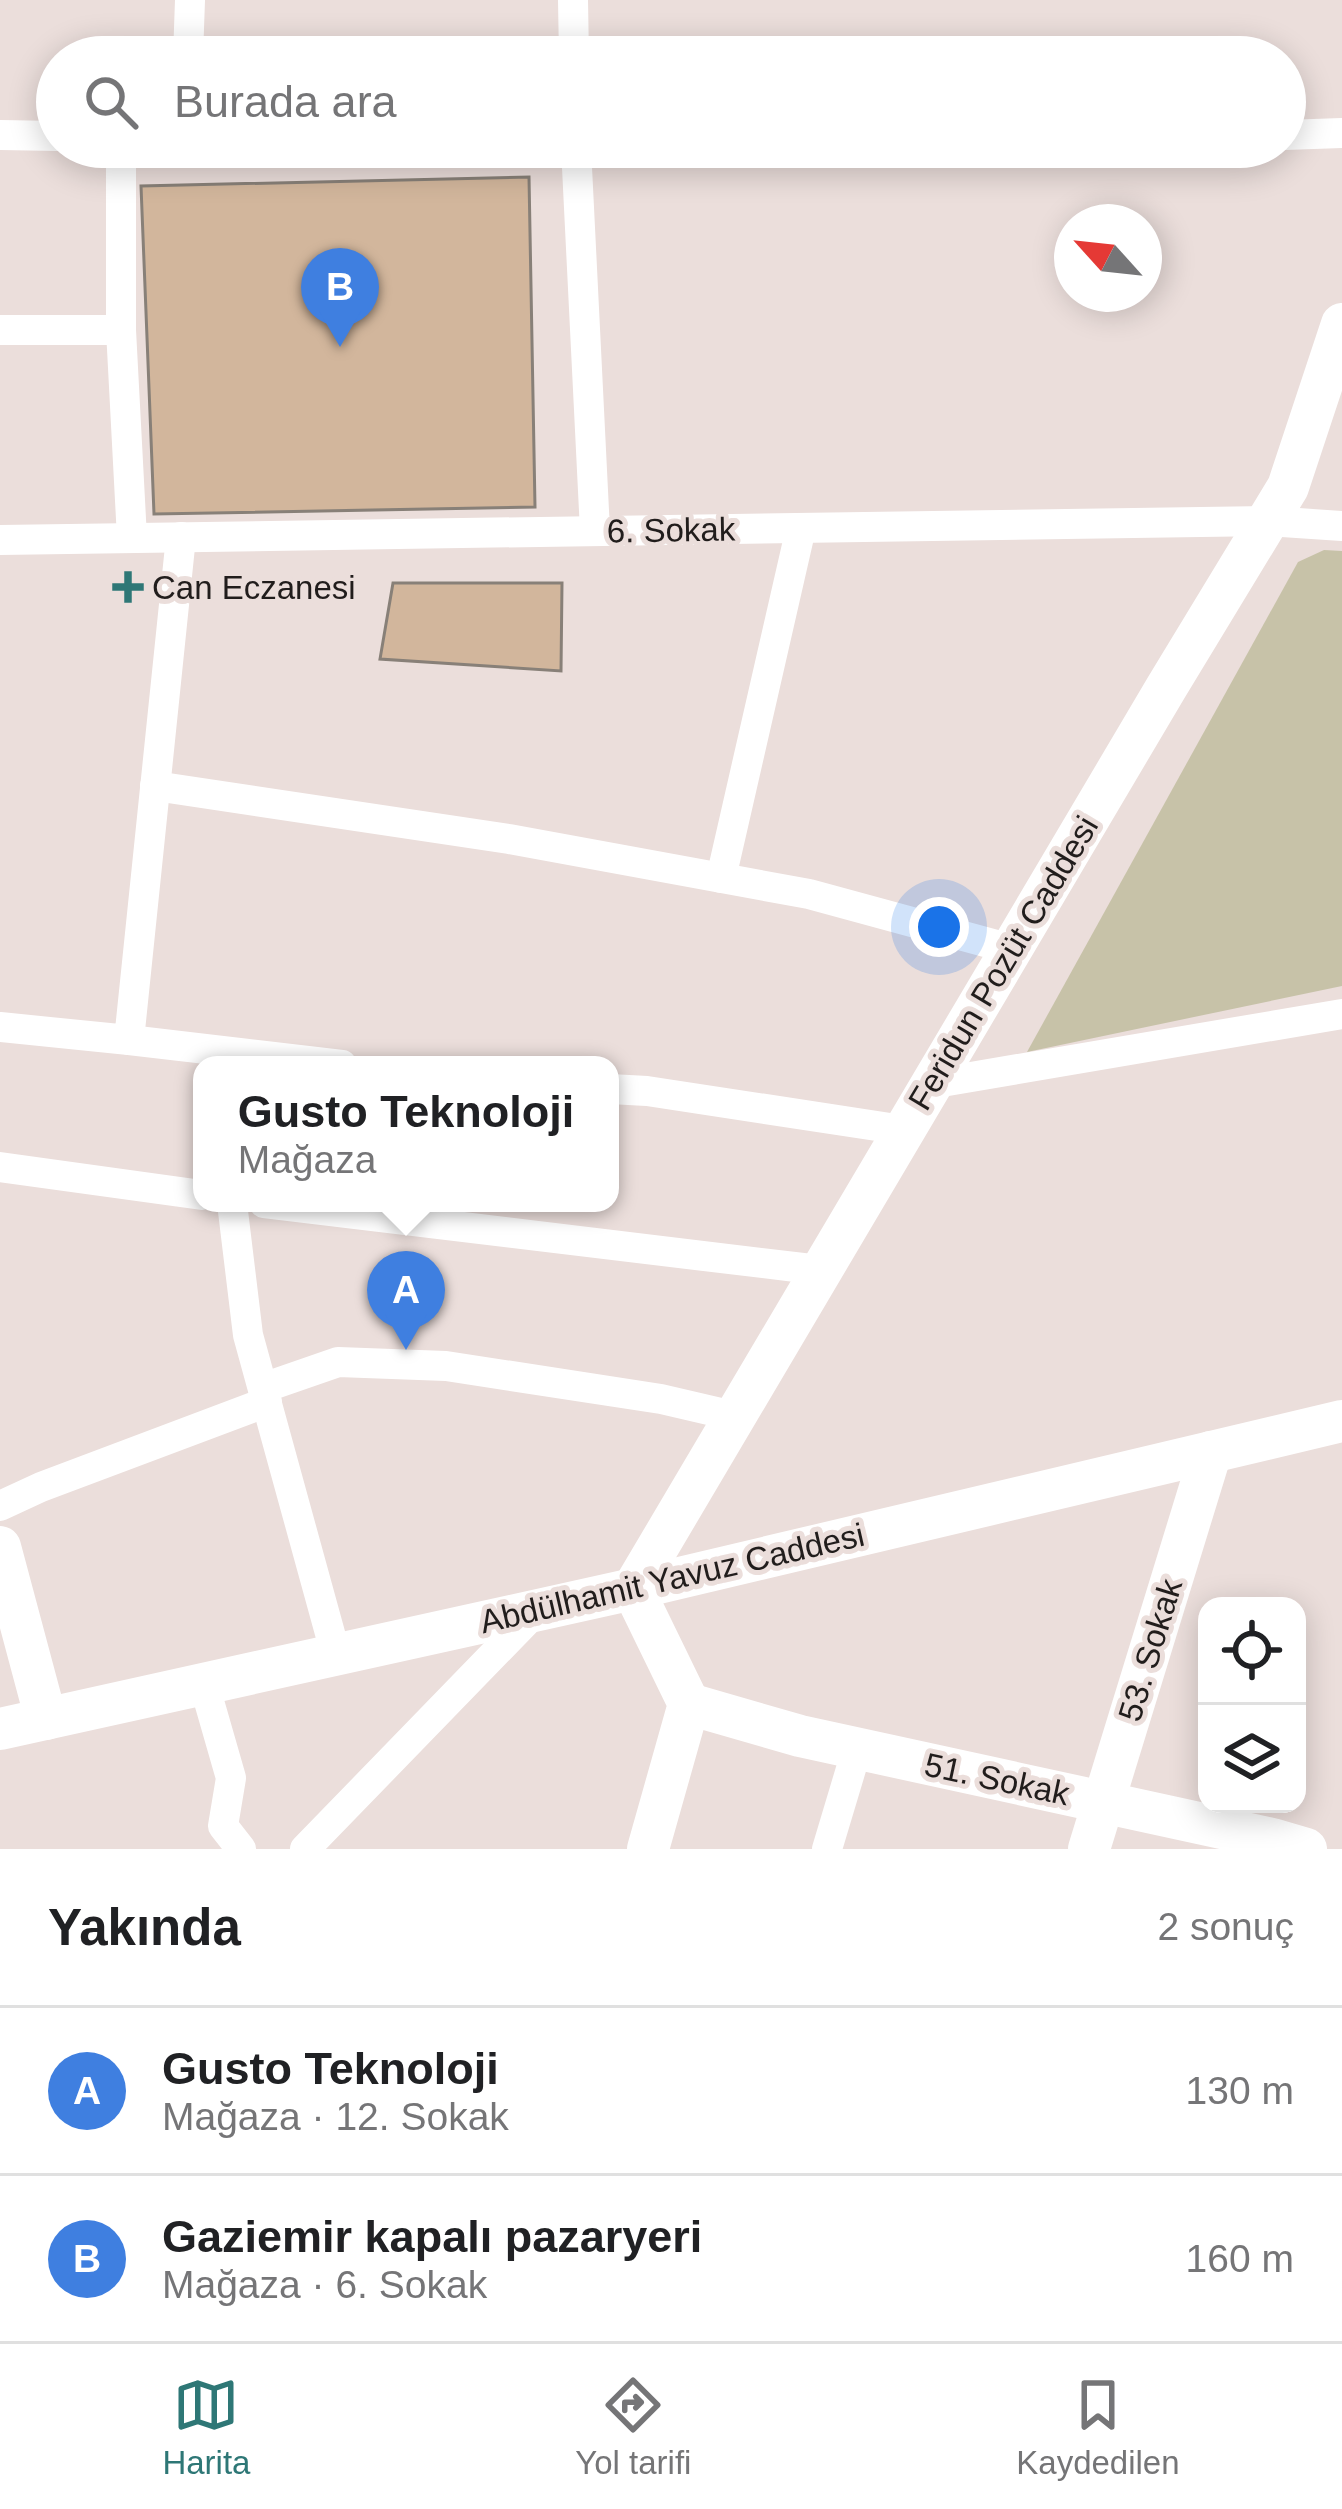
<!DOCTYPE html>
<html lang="tr">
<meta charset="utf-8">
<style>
body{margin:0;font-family:Arial,sans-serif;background:#f6f6f6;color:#202124}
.controls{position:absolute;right:36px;bottom:36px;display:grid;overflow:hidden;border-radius:24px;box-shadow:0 6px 30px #0003}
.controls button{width:108px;height:108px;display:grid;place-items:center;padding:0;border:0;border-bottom:3px solid #e0e0e0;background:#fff;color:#202124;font:60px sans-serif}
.compass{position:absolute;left:1054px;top:204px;width:108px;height:108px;border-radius:50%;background:#fff;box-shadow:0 6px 30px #0003;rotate:297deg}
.you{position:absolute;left:939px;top:927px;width:42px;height:42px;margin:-30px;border:9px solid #fff;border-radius:50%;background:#1a73e8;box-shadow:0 0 0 18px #1a73e833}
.badge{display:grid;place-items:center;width:78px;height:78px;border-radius:50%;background:#2e7776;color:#fff;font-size:39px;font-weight:700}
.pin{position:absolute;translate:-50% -99px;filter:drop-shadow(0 3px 6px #0008)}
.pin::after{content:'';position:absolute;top:63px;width:42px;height:36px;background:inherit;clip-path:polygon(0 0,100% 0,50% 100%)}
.popup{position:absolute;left:193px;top:1056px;width:426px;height:156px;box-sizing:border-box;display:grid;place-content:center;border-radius:24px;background:#fff;filter:drop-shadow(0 3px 9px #0005);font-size:39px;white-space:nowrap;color:#757577}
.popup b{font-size:45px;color:#202124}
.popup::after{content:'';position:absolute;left:50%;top:100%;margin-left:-24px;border:24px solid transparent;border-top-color:#fff}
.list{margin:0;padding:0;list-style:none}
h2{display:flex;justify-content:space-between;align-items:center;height:156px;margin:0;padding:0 48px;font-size:51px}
h2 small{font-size:39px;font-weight:400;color:#757577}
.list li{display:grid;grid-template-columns:78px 1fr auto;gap:36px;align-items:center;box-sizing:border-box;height:168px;padding:0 48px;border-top:3px solid #e0e0e0}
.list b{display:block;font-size:45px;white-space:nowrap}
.list p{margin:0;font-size:39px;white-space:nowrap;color:#757577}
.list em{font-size:39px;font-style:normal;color:#757577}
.icon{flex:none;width:66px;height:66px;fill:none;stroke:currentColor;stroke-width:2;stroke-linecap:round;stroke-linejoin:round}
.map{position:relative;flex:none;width:1342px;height:1849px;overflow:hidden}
.search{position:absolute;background:#fff;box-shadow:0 6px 30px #0003;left:36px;right:36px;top:36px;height:132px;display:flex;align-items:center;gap:30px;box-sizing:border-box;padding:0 42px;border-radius:66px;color:#757577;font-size:45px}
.sheet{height:492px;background:#fff}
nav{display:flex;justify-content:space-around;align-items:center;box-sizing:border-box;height:168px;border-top:3px solid #e0e0e0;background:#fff;font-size:33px;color:#757577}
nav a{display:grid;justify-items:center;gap:6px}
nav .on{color:#2e7776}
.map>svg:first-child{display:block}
.green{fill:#c7c2a8}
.building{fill:#d2b69c;stroke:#888078;stroke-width:3}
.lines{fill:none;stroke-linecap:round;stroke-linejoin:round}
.street{stroke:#fff;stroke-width:30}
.secondary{stroke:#fff;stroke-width:42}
.poi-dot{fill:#2e7776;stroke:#ebdedb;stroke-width:4.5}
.labels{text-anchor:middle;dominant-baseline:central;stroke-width:10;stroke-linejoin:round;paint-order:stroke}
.street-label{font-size:33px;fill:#211d1c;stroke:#ebdedb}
.poi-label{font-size:33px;fill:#211d1c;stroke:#ebdedb;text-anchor:start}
</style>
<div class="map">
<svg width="1342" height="1849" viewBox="0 0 1342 1849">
<rect width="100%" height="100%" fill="#ebdedb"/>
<polygon class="green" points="1324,550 1342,551 1342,986 1027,1052 1298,562"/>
<g class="building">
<polygon points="529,177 535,507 154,514 141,186"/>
<polygon points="393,583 562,583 561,671 380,659"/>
</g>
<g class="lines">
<g class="street">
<polyline points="573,0 574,57"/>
<polyline points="188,57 190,0"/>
<polyline points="0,135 57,136"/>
<polyline points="1285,135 1342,133"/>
<polyline points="121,147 121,330 132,538"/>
<polyline points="428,147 576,152 769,147"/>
<polyline points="576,147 595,531"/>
<polyline points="0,330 121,330"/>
<polyline points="0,540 1268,521 1342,526"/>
<polyline points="155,786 509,839 809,894 1011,949"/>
<polyline points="721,878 801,528"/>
<polyline points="0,1027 129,1040 181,537"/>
<polyline points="129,1040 342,1065"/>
<polyline points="930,1084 1342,1014"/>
<polyline points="610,1089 647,1091 903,1130"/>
<polyline points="0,1167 202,1195"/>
<polyline points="232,1203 248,1335 336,1655"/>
<polyline points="264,1203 820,1270"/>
<polyline points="263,1388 338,1362 446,1366 661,1399 734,1416"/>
<polyline points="0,1506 41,1487 267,1402"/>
<polyline points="204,1684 231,1778 223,1826 241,1849"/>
<polyline points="305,1849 537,1610"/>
<polyline points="827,1849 857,1749"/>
</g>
<g class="secondary">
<polyline points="0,1547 46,1719"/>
<polyline points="689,1704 800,1736 1272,1839 1306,1849"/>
<polyline points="0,1729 633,1589 1342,1421"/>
<polyline points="648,1849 689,1704 633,1589 1166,688 1288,487 1342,324"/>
<polyline points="1089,1849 1211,1452"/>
</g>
</g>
<path class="poi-dot" d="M122 569h12v12h12v12h-12v12h-12v-12h-12v-12h12z"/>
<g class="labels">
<g class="street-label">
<text transform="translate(671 530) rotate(-1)">6. Sokak</text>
<text transform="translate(1003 963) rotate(-59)">Feridun Pozüt Caddesi</text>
<text transform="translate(672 1578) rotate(-13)">Abdülhamit Yavuz Caddesi</text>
<text transform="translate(1150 1650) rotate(-73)">53. Sokak</text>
<text transform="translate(997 1779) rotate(12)">51. Sokak</text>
</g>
<g class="poi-label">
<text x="152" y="587">Can Eczanesi</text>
</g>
</g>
</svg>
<div class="controls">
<button><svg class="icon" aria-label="locate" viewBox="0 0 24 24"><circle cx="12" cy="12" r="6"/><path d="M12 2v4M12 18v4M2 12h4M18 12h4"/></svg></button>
<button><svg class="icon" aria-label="layers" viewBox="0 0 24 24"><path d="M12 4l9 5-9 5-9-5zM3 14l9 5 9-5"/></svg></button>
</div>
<svg class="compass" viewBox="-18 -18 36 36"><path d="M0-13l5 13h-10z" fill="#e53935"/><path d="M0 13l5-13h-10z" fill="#757577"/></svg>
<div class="you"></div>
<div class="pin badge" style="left:406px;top:1350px;background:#3f7fe0">A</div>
<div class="popup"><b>Gusto Teknoloji</b>Mağaza</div>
<div class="pin badge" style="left:340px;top:347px;background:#3f7fe0">B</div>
<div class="search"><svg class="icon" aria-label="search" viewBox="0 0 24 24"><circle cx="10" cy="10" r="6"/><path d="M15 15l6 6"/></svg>Burada ara</div>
</div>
<section class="sheet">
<h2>Yakında<small>2 sonuç</small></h2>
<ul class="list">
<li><span class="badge" style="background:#3f7fe0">A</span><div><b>Gusto Teknoloji</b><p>Mağaza · 12. Sokak</p></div><em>130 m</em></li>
<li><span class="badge" style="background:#3f7fe0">B</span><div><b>Gaziemir kapalı pazaryeri</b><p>Mağaza · 6. Sokak</p></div><em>160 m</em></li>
</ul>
</section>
<nav>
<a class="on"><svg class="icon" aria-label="map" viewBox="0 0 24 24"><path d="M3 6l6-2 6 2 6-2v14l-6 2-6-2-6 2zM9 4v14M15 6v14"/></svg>Harita</a>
<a><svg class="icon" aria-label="directions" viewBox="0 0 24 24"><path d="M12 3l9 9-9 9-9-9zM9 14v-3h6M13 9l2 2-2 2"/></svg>Yol tarifi</a>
<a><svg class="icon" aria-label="saved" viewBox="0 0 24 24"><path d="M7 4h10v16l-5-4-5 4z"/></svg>Kaydedilen</a>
</nav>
